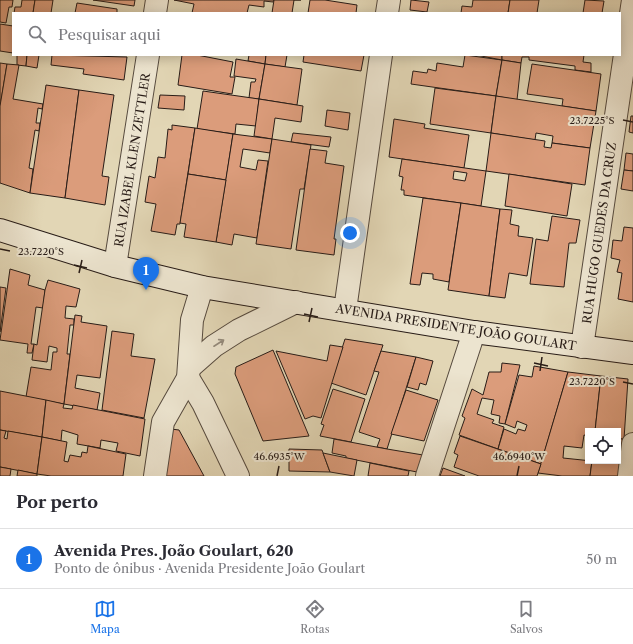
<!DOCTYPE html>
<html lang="pt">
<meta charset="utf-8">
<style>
body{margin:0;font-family:"Libre Caslon Text",serif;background:#f2f2f3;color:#2b2b33}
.controls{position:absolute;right:12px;bottom:12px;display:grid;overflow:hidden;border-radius:0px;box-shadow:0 2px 10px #0003}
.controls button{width:36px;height:36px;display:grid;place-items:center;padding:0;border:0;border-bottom:1px solid #e1e1e2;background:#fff;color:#2b2b33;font:20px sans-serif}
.you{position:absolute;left:350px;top:233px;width:14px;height:14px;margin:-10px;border:3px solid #fff;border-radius:50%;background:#1a73e8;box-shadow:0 0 0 6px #1a73e833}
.badge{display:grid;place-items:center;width:26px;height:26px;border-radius:50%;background:#1a73e8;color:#fff;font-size:13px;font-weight:700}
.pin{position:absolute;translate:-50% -33px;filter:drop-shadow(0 1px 2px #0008)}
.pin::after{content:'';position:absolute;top:21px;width:14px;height:12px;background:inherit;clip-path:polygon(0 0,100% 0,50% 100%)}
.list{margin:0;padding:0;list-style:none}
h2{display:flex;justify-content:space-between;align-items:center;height:52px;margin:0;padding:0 16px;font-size:17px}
h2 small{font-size:13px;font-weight:400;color:#7c7c81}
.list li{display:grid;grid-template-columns:26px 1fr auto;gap:12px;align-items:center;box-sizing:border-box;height:60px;padding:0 16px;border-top:1px solid #e1e1e2}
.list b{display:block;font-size:15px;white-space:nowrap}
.list p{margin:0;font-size:13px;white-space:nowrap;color:#7c7c81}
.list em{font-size:13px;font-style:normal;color:#7c7c81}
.icon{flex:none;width:22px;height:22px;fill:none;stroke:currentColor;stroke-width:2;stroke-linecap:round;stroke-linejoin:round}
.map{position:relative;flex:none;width:633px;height:476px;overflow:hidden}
.search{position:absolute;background:#fff;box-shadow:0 2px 10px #0003;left:12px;right:12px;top:12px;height:44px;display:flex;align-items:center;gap:10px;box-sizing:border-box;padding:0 14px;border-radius:0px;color:#7c7c81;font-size:15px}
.sheet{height:112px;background:#fff}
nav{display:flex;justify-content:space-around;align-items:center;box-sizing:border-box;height:56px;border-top:1px solid #e1e1e2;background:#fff;font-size:11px;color:#7c7c81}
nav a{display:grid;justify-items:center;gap:2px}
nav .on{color:#1a73e8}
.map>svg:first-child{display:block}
.building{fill:#db9c7b;stroke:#281c17;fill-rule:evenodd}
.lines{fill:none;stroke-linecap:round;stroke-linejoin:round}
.minor-casing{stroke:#564a3e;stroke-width:24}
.secondary-casing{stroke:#281c17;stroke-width:24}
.minor{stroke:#ece4cf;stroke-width:22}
.secondary{stroke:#ece4cf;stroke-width:22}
.oneway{stroke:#948a7c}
.ticks{fill:none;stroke:#281c17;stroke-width:1.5}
.labels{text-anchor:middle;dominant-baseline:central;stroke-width:4;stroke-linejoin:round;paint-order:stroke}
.street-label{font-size:12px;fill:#281c17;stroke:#ece4cf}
.ticks-label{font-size:10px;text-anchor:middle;fill:#281c17;stroke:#ece4cf;stroke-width:4;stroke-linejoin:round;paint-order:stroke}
</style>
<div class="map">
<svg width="633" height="476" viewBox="0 0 633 476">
<rect width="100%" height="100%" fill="#e2d6b5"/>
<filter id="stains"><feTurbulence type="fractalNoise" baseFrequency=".005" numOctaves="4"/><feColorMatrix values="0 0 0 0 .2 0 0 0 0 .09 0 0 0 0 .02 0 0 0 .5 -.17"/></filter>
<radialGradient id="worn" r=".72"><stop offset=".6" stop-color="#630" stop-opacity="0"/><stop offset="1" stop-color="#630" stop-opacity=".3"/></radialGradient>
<g class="building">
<polygon points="0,0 13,0 12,7 9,7 6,23 0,22"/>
<polygon points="22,0 35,0 33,13 14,13 15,7 21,7"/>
<polygon points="35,0 53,0 51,13 33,13"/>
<polygon points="93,0 135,0 134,6"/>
<polygon points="174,0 274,0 273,2 264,1 264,7 249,5 247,13 192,13 194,4"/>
<polygon points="274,0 301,0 294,0 292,13 272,13"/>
<polygon points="310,0 325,0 357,5 356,13 308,13"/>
<polygon points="411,0 429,2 427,12 410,10"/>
<polygon points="473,0 510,0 508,13 461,13 462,6 472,7"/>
<polygon points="510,0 539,0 537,13 508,13"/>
<polygon points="585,0 604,1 602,13 583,13"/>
<polygon points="77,3 117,9 117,13 75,13"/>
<polygon points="0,24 13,26 13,53 0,51"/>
<polygon points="17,55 27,55 26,66 17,65"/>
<polygon points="27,55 39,55 37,68 26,66"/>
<polygon points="52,55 127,57 124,80 83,74 84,69 51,65"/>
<polygon points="182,55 197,55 233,62 230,77 235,77 232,94 178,85"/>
<polygon points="249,55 266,55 265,64 248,61"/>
<polygon points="266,55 287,55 285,67 265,64"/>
<polygon points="304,55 364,55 361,71 303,62"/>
<polygon points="465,55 502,60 496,96 411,84 413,71 427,73 428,69 436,71 437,63 463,67"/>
<polygon points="476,55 502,55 502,60"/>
<polygon points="502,55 584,55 583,62 591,63 591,72 575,70 575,66 529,60 529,57 522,57 521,63 502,60"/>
<polygon points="236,59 265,64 259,99 249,98 251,82 255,82 256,79 234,76"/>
<polygon points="502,60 521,63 517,100 496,96"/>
<polygon points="0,63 7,64 0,107"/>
<polygon points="7,64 19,65 13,99 43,104 42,109 38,108 36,123 40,123 39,131 35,130 29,168 33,169 30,193 0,183 0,106"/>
<polygon points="265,64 302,69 297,105 259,99"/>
<polygon points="532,64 601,74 596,111 562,106 563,99 527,94"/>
<polygon points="46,85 79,90 65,198 30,193"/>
<polygon points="435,88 496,96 491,133 430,124"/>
<polygon points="79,90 114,95 102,176 109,177 105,205 65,198"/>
<polygon points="203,91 259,99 256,126 236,124 235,134 197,129"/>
<polygon points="160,95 185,96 184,110 158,108"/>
<polygon points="496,96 596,111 590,148 552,143 553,136 536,133 535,140 491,133"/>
<polygon points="259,99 303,106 301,122 275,118 272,139 254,136"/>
<polygon points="327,110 350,113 348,130 325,126"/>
<polygon points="631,116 633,116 633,133 629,132"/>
<polygon points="394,119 425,124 424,128 469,135 464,168 389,157"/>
<polygon points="172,125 195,128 180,224 177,224 175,235 151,231 156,204 145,202 149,176 155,178 158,157 165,158 168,129 172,130"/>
<polygon points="195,128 233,134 226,180 188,174"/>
<polygon points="293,133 331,137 329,147 291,142"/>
<polygon points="491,133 545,141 544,147 551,148 552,143 590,148 585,185 486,171"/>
<polygon points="233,134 272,139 270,153 243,149 240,167 256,170 258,160 268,161 257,238 234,234 232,245 216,242"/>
<polygon points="272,139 311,145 304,189 300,189 291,249 256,244"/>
<polygon points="310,149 327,151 325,163 344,166 334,239 336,239 334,255 296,250"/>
<polygon points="626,153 633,154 633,171 624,170"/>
<path d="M402,159L486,171L481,206L404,195V190H401L403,177L399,176ZM454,171L467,173L465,181L453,179Z"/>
<polygon points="624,170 633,171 633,191 621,189"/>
<polygon points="188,174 226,180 216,242 184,237 186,224 180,223"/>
<polygon points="509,174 572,184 567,216 505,206"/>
<polygon points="423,198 461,203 449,282 433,279 433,274 422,273 420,285 410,284"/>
<polygon points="461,203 500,209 489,296 448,290"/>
<polygon points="500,209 512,210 510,224 519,226 518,236 533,238 527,276 509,273 505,298 489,296"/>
<polygon points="552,216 580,220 576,243 569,243 564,287 530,284 536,239 548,241"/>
<polygon points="624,227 633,228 633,302 618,299 622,273 617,272 620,260 611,258 613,240 622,241"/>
<polygon points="10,269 30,275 28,285 45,290 43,308 36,307 31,344 34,344 32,353 27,353 28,344 0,340"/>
<polygon points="48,280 80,289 76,307 66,306 65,318 74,319 74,325 70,325 67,354 70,354 64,404 26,397 31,367 51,370 53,352 57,352 57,348 49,346 47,362 32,360 34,344 37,345 45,290"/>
<polygon points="0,287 6,288 0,332"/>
<polygon points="75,315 82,316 81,322 107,326 100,378 77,375 75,388 100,393 97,410 64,404"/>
<polygon points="112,331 134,334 131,356 155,359 144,418 102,410"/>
<polygon points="345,339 383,345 366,395 331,383"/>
<polygon points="330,345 343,347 321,418 313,416 305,419 276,351 327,361"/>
<polygon points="273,350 309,436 263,441 235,374 236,367"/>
<polygon points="381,351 416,357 387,449 377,447 380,439 359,432 379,372 374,371"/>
<polygon points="416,357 433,361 426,385 420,383 418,390 407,387"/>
<polygon points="502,363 520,365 505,424 499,423 500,416 491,414 494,400 482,398 477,414 494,420 492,423 504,427 498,449 459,435 465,418 462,416 472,389 483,395 489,372 501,372"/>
<polygon points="534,366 568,372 541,464 498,449 504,429 516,434 518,429 525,431 527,425 517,421 515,428 505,424 519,375 532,377"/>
<polygon points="568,372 601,376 595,431 588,431 588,436 584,435 582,448 564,446 563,458 592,461 590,476 562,476 538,473"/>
<polygon points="601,376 628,379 624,439 618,439 618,431 595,431"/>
<polygon points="333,389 365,399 351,442 320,436 324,425 321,424"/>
<polygon points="406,390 438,400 424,441 391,434"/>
<polygon points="0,391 46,400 42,437 0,430"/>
<polygon points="46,400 64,404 63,408 72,409 73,405 145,419 140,456 116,451 118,443 101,440 100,448 77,444 78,435 62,430 61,441 42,437"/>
<polygon points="171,429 179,430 204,476 164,476"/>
<polygon points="0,430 6,431 4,438 7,439 8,431 42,437 37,474 0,467"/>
<polygon points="460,436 541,464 537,476 479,476 454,467 458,455 454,453"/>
<polygon points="42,437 67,442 64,461 68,462 70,455 81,457 82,452 87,453 88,446 126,454 123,476 51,476 37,474"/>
<polygon points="334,439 387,449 423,455 417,472 346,458 346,456 332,453"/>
<polygon points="618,439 624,439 622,476 590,476 592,461 618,461"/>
<polygon points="289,449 322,450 330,472 289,471"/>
<polygon points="323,453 357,460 354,476 330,472"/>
<polygon points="370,463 409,471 408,476 368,476"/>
<polygon points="0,467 11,469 10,476 0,476"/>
<polygon points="443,468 465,476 440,476"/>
<polygon points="18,470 37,474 37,476 17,476"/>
</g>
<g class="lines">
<g class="minor-casing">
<g id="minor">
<polyline points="155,13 157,0"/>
<polyline points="387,13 389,0"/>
<polyline points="115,266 148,55"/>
<polyline points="345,310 381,55"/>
<polyline points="582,347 633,0"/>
<polyline points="189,368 214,346 239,330 296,302"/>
<polyline points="188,378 203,403 238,476"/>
<polyline points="155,476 163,422 188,378 192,320 202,287"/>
<polyline points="427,476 474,332"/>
<polyline points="629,476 633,444"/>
</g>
</g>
<g class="secondary-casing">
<polyline id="secondary" points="0,230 115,266 202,287 474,332 633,353"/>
</g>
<use href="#minor" class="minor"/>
<use href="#secondary" class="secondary"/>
</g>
<defs><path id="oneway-shaft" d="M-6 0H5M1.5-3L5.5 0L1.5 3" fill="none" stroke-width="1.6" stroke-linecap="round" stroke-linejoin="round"/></defs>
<use class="oneway" href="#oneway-shaft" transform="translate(219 343) rotate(-33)"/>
<path class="ticks" d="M623,120L633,122M0,249L10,251M74,265L87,268M79,273L82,260M304,314L318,317M309,322L312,308M534,363L548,366M540,371L542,357M623,382L633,384M277,476L279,466M517,476L519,466"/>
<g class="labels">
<g class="street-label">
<text transform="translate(132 160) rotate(-81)">RUA IZABEL KLEN ZETTLER</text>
<text transform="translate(599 233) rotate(-82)">RUA HUGO GUEDES DA CRUZ</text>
<text transform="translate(456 327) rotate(9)">AVENIDA PRESIDENTE JOÃO GOULART</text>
</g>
</g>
<g class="ticks-label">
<text x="592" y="124">23.7225°S</text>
<text x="41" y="255">23.7220°S</text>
<text x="592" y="385">23.7220°S</text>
<text x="279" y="460">46.6935°W</text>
<text x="519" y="460">46.6940°W</text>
</g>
<rect width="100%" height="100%" filter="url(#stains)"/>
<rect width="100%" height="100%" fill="url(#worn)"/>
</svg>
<div class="controls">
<button><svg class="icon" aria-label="locate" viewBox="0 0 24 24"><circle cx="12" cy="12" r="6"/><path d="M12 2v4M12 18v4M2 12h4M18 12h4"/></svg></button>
</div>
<div class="you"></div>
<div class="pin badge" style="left:146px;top:290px">1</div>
<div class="search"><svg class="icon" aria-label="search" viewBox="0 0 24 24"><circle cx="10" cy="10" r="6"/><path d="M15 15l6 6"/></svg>Pesquisar aqui</div>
</div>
<section class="sheet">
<h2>Por perto<small></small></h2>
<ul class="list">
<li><span class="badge">1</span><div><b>Avenida Pres. João Goulart, 620</b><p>Ponto de ônibus · Avenida Presidente João Goulart</p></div><em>50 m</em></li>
</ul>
</section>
<nav>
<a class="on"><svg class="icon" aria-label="map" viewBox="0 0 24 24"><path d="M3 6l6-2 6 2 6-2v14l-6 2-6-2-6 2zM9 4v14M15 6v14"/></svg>Mapa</a>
<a><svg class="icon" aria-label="directions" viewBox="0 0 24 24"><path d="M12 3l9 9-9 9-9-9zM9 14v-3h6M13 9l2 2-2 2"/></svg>Rotas</a>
<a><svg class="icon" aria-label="saved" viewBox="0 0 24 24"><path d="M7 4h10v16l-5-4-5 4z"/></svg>Salvos</a>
</nav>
